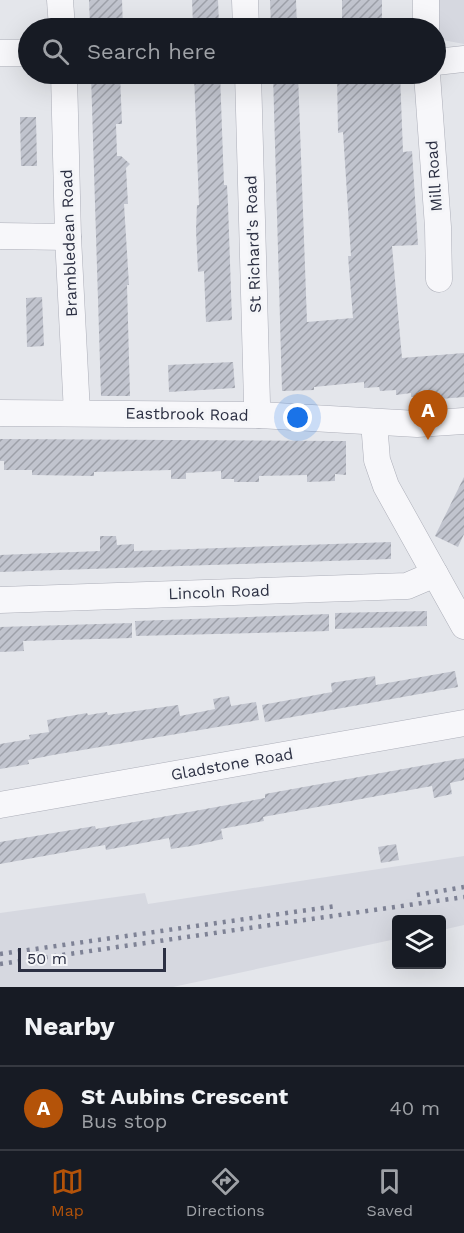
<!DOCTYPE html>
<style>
body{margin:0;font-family:"Work Sans",sans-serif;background:#242831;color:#f1f3f6}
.controls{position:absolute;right:18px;bottom:18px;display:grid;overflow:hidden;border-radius:6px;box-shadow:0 6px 24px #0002}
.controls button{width:54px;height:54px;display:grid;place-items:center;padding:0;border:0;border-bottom:2px solid #363941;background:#171b24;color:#f1f3f6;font:30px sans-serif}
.scale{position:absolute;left:18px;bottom:15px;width:148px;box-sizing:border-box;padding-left:6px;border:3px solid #2c3043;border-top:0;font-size:16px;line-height:21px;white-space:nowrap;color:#2c3043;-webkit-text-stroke:4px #f4f5f8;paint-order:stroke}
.you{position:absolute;left:298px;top:418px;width:21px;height:21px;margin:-15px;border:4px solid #fff;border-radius:50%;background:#1a73e8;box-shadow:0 0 0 9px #1a73e833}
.badge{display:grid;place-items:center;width:39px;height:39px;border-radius:50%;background:#b45309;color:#fff;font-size:20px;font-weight:700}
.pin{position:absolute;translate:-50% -50px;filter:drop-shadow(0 2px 3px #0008)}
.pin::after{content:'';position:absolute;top:32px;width:21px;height:18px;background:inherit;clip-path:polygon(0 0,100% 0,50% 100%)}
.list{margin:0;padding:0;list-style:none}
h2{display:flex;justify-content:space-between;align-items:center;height:78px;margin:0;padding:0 24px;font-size:26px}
h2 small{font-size:20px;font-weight:400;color:#9ea1a6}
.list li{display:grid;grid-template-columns:39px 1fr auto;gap:18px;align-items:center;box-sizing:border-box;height:84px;padding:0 24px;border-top:2px solid #363941}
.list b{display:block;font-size:22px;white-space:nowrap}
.list p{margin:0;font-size:20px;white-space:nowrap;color:#9ea1a6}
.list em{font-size:20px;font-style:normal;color:#9ea1a6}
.icon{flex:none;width:33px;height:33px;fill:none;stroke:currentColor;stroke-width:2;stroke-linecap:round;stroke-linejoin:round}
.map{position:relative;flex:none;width:464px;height:987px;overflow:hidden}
.search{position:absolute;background:#171b24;box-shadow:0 6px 24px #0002;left:18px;right:18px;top:18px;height:66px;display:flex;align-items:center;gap:15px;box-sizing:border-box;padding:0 21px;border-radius:33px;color:#9ea1a6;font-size:22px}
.sheet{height:162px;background:#171b24}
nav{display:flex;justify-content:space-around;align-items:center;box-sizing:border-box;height:84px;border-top:2px solid #363941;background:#171b24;font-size:16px;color:#9ea1a6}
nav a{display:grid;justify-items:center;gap:3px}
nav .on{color:#b45309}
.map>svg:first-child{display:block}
.built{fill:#d6d8e0}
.building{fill:url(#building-hatch)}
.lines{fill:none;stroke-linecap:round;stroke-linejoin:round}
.minor-casing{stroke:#adafb9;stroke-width:27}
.minor{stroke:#f7f7fa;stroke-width:26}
.rail{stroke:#7e8295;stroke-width:4.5;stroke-dasharray:3 6;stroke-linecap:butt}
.labels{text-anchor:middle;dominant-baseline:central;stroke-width:6;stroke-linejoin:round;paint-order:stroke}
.street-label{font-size:16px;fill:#2c3043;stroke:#f4f5f8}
</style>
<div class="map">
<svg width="464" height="987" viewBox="0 0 464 987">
<defs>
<pattern id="building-hatch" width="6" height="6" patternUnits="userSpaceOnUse" patternTransform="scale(1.5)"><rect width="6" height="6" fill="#c1c4ce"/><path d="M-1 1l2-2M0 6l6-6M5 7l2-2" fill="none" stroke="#9da0a9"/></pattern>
</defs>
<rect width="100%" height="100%" fill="#e4e6eb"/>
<g class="built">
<polygon points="437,0 464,0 464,44 437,39"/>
<polygon points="464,856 464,925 442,930 442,920 396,920 396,939 173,987 0,987 0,913 145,893 148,904"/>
</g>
<g class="building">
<polygon points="89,0 122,0 123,28 90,28"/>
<polygon points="192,0 218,0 219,25 193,25"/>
<polygon points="270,0 296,0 297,28 271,28"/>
<rect x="342" y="0" width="40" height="28"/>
<polygon points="194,74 220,74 224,185 227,185 228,205 232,320 206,322 204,271 198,272 196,230 197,205 199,205"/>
<polygon points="273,74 298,74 307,322 353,318 348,256 351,256 343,132 338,133 337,74 400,74 403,152 412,151 418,245 392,246 402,358 464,353 464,397 440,399 440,395 411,397 411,393 396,395 396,390 380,391 379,387 364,388 364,382 314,387 314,390 282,391"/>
<polygon points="91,75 120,75 122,124 116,124 117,156 121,156 130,164 126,168 128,204 124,204 129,285 127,285 130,396 101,396"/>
<polygon points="20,117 36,117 37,166 21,166"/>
<polygon points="42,297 44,346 27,347 26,298"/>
<polygon points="233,362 235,388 169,392 168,365"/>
<polygon points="0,439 346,441 346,475 335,474 335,481 307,482 307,475 259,476 259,482 234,482 234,479 221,479 221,471 186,473 186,479 171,479 171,470 94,472 94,476 32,475 32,470 4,470 4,461 0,461"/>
<polygon points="464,477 464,534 458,547 435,536"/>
<polygon points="100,536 116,536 117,545 134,544 134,551 391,542 391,559 0,572 0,555 100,551"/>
<polygon points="427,611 427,626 335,629 335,613"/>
<polygon points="329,614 329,631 136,636 135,621"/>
<polygon points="132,623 132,638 23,641 24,651 0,652 0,627"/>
<polygon points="455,671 458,687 265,722 262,705 332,692 331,683 375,676 376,685"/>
<polygon points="229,696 231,706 256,702 259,720 53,755 28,760 29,764 0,769 0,744 30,739 29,735 49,732 47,720 87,713 88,715 107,712 108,715 178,705 180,716 215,709 213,699"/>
<polygon points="464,758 464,780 450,783 452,794 434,798 432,786 263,817 264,821 221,829 223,839 191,846 171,849 169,838 106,850 105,845 0,864 0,842 95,826 96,829 265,798 265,794"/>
<polygon points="396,844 399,860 381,863 378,847"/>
</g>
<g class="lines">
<g class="minor-casing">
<g id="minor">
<polyline points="60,0 62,28"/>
<polyline points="245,0 246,28"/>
<polyline points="426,0 426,28"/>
<polyline points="0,53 28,53"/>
<polyline points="436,62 464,59"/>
<polyline points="64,74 68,237 77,413"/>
<polyline points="248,74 257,403 259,415"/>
<polyline points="427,74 438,227 439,279"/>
<polyline points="0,236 68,237"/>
<polyline points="0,413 259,415 417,424 464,421"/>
<polyline points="374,422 377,460 386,486 464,626"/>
<polyline points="0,600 407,586 435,574"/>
<polyline points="0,805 464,723"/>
</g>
</g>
<use href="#minor" class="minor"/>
<g class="rail">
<polyline points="417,895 464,887"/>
<polyline points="0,954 336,906"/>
<polyline points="0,964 464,897"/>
</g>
</g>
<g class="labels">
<g class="street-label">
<text transform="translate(434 176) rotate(-94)">Mill Road</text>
<text transform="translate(69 243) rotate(-92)">Brambledean Road</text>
<text transform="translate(253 244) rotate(-92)">St Richard's Road</text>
<text transform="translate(187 414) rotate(1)">Eastbrook Road</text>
<text transform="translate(219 592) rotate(-2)">Lincoln Road</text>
<text transform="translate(232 764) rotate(-10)">Gladstone Road</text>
</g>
</g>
</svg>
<div class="controls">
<button><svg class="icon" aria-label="layers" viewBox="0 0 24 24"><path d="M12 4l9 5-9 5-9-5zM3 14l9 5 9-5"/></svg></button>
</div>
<div class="scale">50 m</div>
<div class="you"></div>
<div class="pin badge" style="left:428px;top:440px">A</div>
<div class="search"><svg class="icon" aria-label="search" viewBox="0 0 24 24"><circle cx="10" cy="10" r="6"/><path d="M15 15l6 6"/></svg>Search here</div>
</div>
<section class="sheet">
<h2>Nearby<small></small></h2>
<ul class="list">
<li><span class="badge">A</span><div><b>St Aubins Crescent</b><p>Bus stop</p></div><em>40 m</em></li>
</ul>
</section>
<nav>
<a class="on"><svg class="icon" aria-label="map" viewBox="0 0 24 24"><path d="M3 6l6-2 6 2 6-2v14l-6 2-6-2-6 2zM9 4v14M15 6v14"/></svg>Map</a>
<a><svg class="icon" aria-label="directions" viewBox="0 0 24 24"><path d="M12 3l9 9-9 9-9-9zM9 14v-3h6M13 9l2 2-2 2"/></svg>Directions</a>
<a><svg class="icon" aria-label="saved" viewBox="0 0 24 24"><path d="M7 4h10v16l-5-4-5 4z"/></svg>Saved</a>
</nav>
